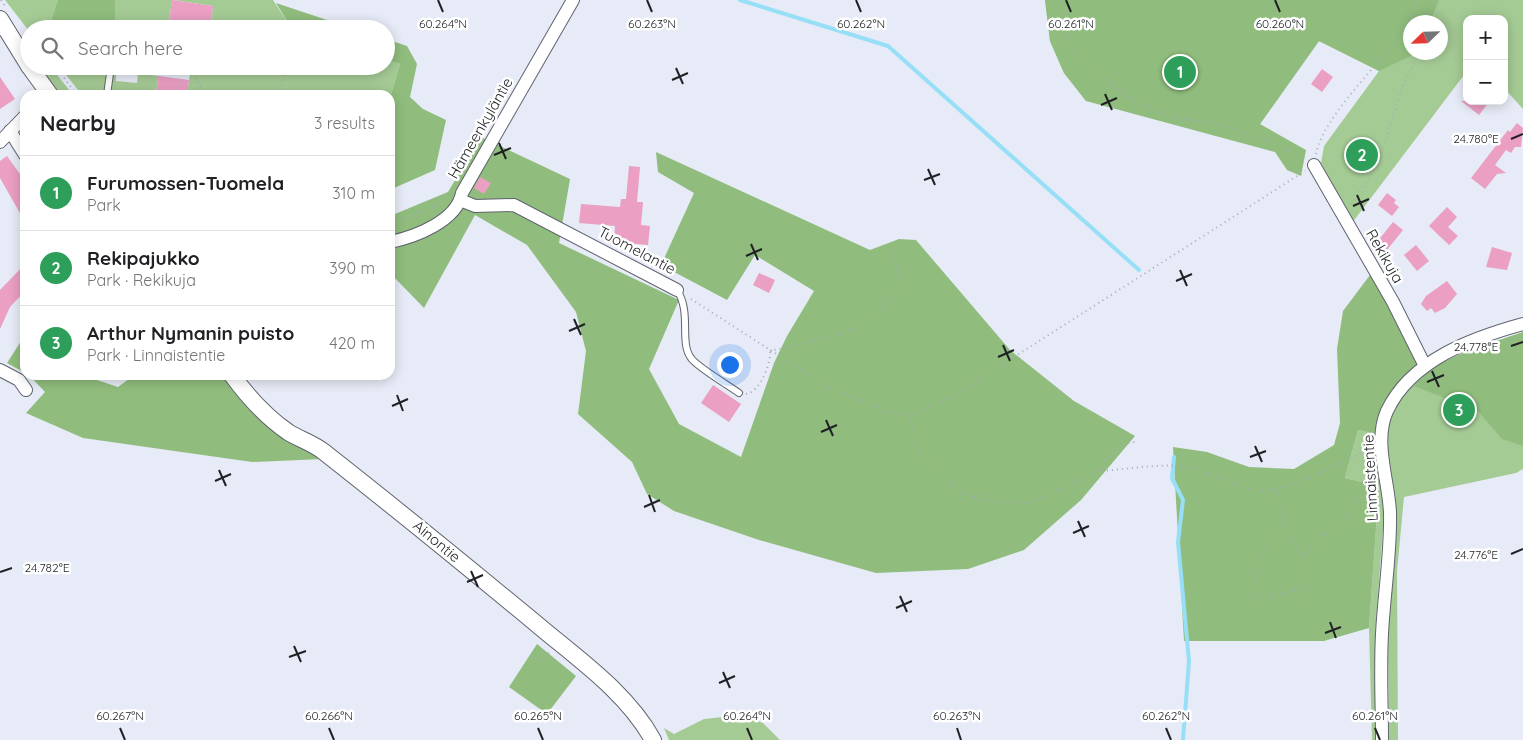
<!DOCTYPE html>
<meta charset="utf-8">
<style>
body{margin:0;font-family:Quicksand,sans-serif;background:#f6f6f6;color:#202124}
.controls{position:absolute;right:15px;top:15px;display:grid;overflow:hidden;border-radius:10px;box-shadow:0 2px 12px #0003}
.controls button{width:45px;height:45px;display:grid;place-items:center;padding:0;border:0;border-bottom:1px solid #e0e0e0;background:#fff;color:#202124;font:25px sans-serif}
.compass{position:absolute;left:1403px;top:15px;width:45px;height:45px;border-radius:50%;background:#fff;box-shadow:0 2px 12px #0003;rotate:247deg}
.you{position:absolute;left:729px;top:364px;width:18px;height:18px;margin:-12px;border:4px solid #fff;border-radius:50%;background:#1a73e8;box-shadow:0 0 0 8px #1a73e833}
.badge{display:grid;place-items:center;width:32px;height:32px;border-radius:50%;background:#db2777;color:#fff;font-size:16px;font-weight:700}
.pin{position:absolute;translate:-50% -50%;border:2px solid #fff;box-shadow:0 1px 5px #0006}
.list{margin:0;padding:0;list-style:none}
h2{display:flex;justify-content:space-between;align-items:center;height:65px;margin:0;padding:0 20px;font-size:21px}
h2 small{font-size:16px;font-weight:400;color:#757577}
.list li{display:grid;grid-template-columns:32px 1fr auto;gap:15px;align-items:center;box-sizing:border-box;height:75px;padding:0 20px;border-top:1px solid #e0e0e0}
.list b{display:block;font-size:19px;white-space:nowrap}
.list p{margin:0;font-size:16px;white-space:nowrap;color:#757577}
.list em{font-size:16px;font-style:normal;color:#757577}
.icon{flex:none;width:28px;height:28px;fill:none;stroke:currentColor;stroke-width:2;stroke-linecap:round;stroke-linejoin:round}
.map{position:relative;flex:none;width:1523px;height:740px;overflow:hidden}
.search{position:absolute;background:#fff;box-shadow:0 2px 12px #0003;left:20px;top:20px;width:375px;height:55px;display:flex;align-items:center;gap:12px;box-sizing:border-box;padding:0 18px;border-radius:28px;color:#757577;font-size:19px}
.panel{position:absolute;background:#fff;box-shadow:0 2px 12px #0003;left:20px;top:90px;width:375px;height:290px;border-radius:15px}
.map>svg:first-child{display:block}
.green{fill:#a5cb95;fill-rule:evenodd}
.forest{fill:#90bd7d}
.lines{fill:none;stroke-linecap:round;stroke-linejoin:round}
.stream{stroke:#96dff7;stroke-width:4}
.building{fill:#ea9fc3}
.service-casing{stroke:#5f636d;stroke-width:8}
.minor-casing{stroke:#5f636d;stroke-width:14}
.tertiary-casing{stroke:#5f636d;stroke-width:18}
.path{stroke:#a8acb6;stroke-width:2;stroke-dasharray:1 4;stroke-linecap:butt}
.service{stroke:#fff;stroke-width:6}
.minor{stroke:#fff;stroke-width:12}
.tertiary{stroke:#fff;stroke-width:16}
.ticks{fill:none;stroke:#1f2125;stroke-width:2}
.labels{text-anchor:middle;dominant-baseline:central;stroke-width:5;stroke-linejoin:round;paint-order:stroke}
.street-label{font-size:15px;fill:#1f2125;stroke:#fff}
.ticks-label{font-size:12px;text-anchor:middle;fill:#1f2125;stroke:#fff;stroke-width:5;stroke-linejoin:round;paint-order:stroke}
</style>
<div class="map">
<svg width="1523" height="740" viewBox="0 0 1523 740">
<rect width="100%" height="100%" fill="#e6ebf7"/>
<g class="green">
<polygon points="5,0 58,0 48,29 29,29 29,31"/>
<polygon points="115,0 172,0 168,29 115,29"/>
<polygon points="173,0 273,0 292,29 210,29 213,6"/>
<path d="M1045,0H1523V109L1504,88V19H1467V71L1352,223L1321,163L1324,146L1379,71L1319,41L1260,124L1086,101L1064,73L1050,41ZM1410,22H1440V52H1410Z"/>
<polygon points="386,60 400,64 390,98 390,95 187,95 191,66 386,66"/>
<polygon points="45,66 50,66 70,91 64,95 55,95 43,74"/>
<polygon points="59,66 94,66 94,71 107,72 104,95 82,95"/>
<polygon points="113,72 116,72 116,81 137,83 138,73 158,76 156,95 111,95"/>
<path d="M1523,332V469L1516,473L1404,497L1397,571L1398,740H1389L1386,440C1388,433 1388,424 1391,417C1414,365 1474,350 1523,332Z"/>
<polygon points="1358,430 1376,434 1376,457 1384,515 1375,636 1378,740 1372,740 1369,628 1379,486 1345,478"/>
<polygon points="742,715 763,723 780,740 669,740 664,728 674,734 704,719"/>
</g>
<g class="forest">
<polygon points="58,0 115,0 115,29 48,29"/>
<polygon points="1045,0 1439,0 1430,22 1410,22 1410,52 1414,53 1413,55 1379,71 1319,41 1260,124 1306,150 1301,176 1287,170 1275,152 1086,101 1064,73 1050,41"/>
<polygon points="276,3 354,29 292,29"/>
<polygon points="386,39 407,46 417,64 410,97 423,109 446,120 435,170 394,188 390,196 390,98 400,64 386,60"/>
<polygon points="481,137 570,179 559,243 679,300 649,369 679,424 741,457 774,363 787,336 814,291 755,255 727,300 661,265 694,193 658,172 656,152 870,250 899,239 916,240 1010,350 1074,401 1135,436 1081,500 1024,550 968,569 876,573 759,540 674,511 647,494 632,462 578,414 586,351 576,312 527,245 475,215 424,308 390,273 390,216 448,192"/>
<polygon points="1370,275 1381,290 1419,365 1376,434 1358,430 1345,478 1379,486 1369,628 1324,641 1184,641 1173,447 1207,452 1249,467 1294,469 1334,445 1340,423 1337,349 1343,311"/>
<path d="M1523,332V446L1502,439L1478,411L1414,386C1440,355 1487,345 1523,332Z"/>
<polygon points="25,335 25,373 7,363"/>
<polygon points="29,375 82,375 118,387 134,375 226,375 292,443 323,459 252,462 83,438 26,413 45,392"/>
<polygon points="537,644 576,676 547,714 509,687"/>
</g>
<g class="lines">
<g class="stream">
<polyline points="740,0 888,46 1139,270"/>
<polyline points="1174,457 1172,478 1183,500 1178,542 1189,661 1183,740"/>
</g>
</g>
<g class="building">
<polygon points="172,0 213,6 210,29 168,29"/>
<polygon points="1322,69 1333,77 1322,92 1311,84"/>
<polygon points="158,76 189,80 187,95 156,95"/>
<polygon points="0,77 15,99 0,109"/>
<polygon points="1461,101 1490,101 1479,115"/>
<polygon points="1517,123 1523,128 1521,147 1515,147 1511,153 1506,150 1495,165 1506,173 1497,174 1485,189 1471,178 1508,130 1510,132"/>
<polygon points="7,156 25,181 25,222 0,178 0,161"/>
<polygon points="629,166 640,167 637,202 643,202 641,225 650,226 648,245 614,242 615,226 579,223 581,204 620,207 621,199 626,199"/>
<polygon points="480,177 491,183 484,194 474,188"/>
<polygon points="1387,193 1396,200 1394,203 1399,207 1392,216 1378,205"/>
<polygon points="1447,207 1457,217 1448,227 1458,236 1449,245 1429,226"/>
<polygon points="1393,222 1403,230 1387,250 1377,242"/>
<polygon points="1416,245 1429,261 1417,271 1404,255"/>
<polygon points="1492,247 1512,253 1507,270 1486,267"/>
<polygon points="25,264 25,291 10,307 0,329 0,290"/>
<polygon points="759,273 775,280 769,293 753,285"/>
<polygon points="1447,281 1457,294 1445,308 1435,313 1431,308 1427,311 1421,304 1426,296"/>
<polygon points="713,385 741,404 729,422 701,403"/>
</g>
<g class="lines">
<g class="service-casing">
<g id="service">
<polyline points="138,66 190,71"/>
<polyline points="107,95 111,66"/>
<path d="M677,290C692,313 679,342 691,358C697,367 728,385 739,393"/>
</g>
</g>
<g class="minor-casing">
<g id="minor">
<polyline points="10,131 25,155"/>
<polyline points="0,142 25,116"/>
<polyline points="1314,165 1393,302 1425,366"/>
<polyline points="460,200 475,206 514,205 677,290"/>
<path d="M390,242C415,237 457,221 462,193L573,0"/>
<polyline points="0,370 19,380 26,390"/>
<path d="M1382,740C1382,705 1380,669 1382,634C1384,594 1391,553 1390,513C1389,481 1373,442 1387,411C1411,360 1472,338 1523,324"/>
</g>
</g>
<g class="tertiary-casing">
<g id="tertiary">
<polyline points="0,19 29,66"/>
<polyline points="29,66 50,95"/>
<path d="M232,375C248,397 265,416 288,432C299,439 313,443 324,452C394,507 464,564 533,621C575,657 626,691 653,740"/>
</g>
</g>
<g class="path">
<polyline points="1,0 5,6"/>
<polyline points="1061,0 1073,53 1127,97 1172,117 1211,123 1268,140 1303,159"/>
<polyline points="1428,22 1430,13"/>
<polyline points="1408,23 1431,12 1435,0"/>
<polyline points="55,66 77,95"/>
<polyline points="199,69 209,66"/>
<polyline points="195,78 206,95"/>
<polyline points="69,95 75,91"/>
<polyline points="279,95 287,66"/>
<path d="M1316,154C1323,117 1380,63 1403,32C1410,23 1413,10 1417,0"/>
<polyline points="1351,204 1373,172 1383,149 1401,90 1419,52"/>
<polyline points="390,224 441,204"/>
<polyline points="691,299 826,386 886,411 910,416 950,398 1305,171"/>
<path d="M770,351C813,341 866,336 892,296C903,279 900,263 887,248"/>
<path d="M746,394C760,392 771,364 770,351"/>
<polyline points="910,416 918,451 929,463 948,478 960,493 974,497 987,494"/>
<path d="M1097,471C1124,470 1153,464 1181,466C1207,469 1228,484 1253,490C1279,497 1346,461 1370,448"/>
<polyline points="1274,490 1301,557 1302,604"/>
<polyline points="974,497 994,502 1032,503 1097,471 1122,443 1136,442"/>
<path d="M1284,520C1265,541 1259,564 1253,591L1261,600L1300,588"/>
<polyline points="1301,557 1323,535 1344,524 1351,500 1377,493"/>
<polyline points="536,659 544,659 550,651"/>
</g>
<use href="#service" class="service"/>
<use href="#minor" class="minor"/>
<use href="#tertiary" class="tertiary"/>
</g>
<path class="ticks" d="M438,0L443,12M647,0L652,12M856,0L861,12M1066,0L1071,12M1275,0L1280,12M676,68L683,84M672,80L688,73M1105,94L1112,110M1101,105L1117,98M1511,139L1523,134M499,143L506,159M494,155L511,148M928,169L935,185M924,180L940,174M1357,195L1364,211M1353,206L1369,199M751,244L758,260M746,256L762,249M1180,270L1187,286M1176,281L1192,274M574,319L581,335M569,331L585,324M1003,345L1010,361M1511,346L1523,342M998,357L1014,350M1432,371L1439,387M1427,382L1444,375M397,395L403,411M392,406L408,399M826,420L833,436M821,432L837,425M1255,446L1262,462M1250,457L1266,451M219,470L226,486M215,481L231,474M649,495L655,512M644,507L660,500M1078,521L1085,537M1073,533L1089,526M1511,554L1523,549M471,571L478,587M0,572L12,568M467,582L483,575M900,596L907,612M896,608L912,601M1330,622L1336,638M1325,633L1341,627M294,646L301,662M289,657L306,651M723,672L730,688M719,683L735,676M120,728L125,740M329,728L334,740M538,728L543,740M747,728L752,740M957,728L961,740M1166,728L1171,740M1375,728L1380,740"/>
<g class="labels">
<g class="street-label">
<text transform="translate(480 128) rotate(-60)">Hämeenkyläntie</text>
<text transform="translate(637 250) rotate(28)">Tuomelantie</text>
<text transform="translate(1385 256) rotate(60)">Rekikuja</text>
<text transform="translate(1370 478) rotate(-93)">Linnaistentie</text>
<text transform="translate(437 541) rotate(40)">Ainontie</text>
</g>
</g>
<g class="ticks-label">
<text x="443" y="28">60.264°N</text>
<text x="652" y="28">60.263°N</text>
<text x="861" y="28">60.262°N</text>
<text x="1071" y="28">60.261°N</text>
<text x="1280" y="28">60.260°N</text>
<text x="1476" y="143">24.780°E</text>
<text x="1476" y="351">24.778°E</text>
<text x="1476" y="559">24.776°E</text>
<text x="47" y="572">24.782°E</text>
<text x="120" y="720">60.267°N</text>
<text x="329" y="720">60.266°N</text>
<text x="538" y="720">60.265°N</text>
<text x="747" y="720">60.264°N</text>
<text x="957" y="720">60.263°N</text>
<text x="1166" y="720">60.262°N</text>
<text x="1375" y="720">60.261°N</text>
</g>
</svg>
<div class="controls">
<button>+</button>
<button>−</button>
</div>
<svg class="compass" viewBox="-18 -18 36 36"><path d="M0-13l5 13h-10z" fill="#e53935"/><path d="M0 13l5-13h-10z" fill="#757577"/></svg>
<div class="you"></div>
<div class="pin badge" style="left:1180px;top:72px;background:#2e9e5b">1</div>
<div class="pin badge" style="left:1362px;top:155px;background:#2e9e5b">2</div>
<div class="pin badge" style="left:1459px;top:410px;background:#2e9e5b">3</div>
<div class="search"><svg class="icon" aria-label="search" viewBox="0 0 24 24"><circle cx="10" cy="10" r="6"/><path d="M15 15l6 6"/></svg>Search here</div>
<section class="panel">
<h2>Nearby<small>3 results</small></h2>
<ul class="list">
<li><span class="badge" style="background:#2e9e5b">1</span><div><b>Furumossen-Tuomela</b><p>Park</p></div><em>310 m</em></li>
<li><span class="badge" style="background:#2e9e5b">2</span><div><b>Rekipajukko</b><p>Park · Rekikuja</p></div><em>390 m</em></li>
<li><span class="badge" style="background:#2e9e5b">3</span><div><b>Arthur Nymanin puisto</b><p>Park · Linnaistentie</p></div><em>420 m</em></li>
</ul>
</section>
</div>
